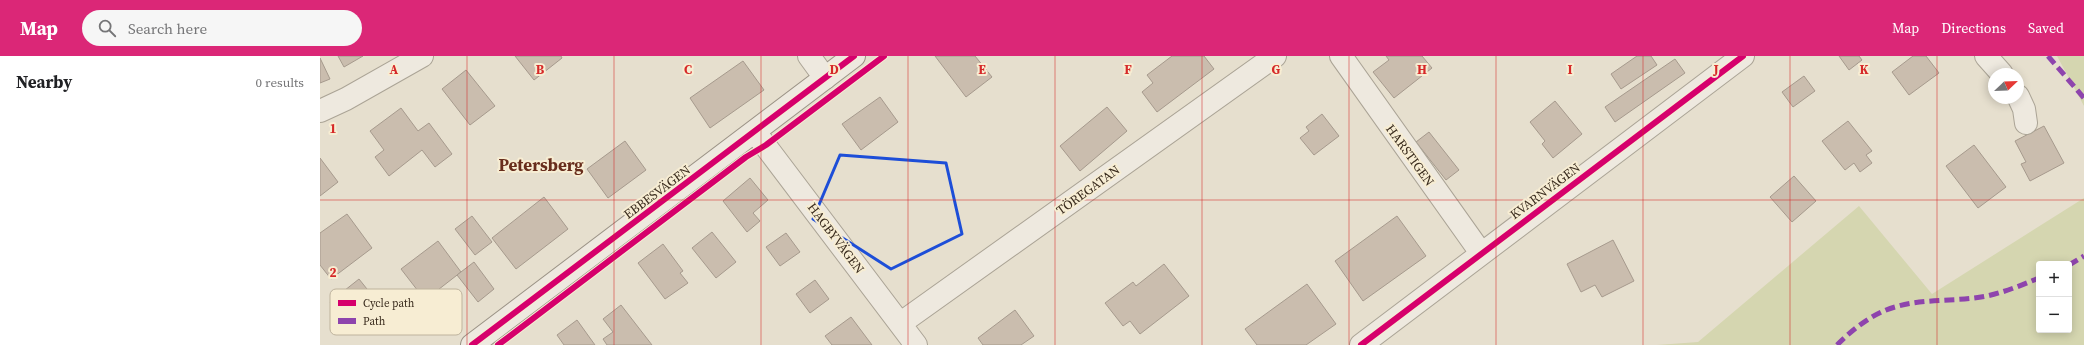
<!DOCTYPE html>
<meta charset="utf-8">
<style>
body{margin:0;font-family:"Source Serif 4",serif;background:#f6f6f6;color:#202124}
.controls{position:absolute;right:12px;bottom:12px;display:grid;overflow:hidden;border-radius:4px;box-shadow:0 2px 10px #0003}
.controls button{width:36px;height:36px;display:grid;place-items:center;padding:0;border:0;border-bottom:1px solid #e0e0e0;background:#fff;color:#202124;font:20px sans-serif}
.compass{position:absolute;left:1668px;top:12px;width:36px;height:36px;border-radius:50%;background:#fff;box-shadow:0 2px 10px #0003;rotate:67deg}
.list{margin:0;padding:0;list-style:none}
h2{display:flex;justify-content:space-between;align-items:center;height:52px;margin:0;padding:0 16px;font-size:17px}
h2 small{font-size:13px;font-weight:400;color:#757577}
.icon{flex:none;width:22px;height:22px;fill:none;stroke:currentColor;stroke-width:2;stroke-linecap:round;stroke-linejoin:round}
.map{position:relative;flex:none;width:1764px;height:289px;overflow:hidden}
header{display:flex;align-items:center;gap:24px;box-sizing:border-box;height:56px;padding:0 20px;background:#db2777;color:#fff}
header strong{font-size:19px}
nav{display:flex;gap:22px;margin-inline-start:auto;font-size:14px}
.search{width:280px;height:36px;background:#f6f6f6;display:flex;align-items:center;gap:10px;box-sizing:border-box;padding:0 14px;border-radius:22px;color:#757577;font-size:15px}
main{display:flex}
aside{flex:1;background:#fff}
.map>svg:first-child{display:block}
.green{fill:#d5d6b0;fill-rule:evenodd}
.building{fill:#cabdae;stroke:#a69a8d}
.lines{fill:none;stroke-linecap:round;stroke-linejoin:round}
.street-casing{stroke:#aba496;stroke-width:24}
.secondary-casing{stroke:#9b9386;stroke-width:24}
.street{stroke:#eee9df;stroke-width:22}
.secondary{stroke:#eee9df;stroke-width:22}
.quiet{stroke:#8e44ad;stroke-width:5;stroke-dasharray:10 5;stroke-linecap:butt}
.cycleway-casing{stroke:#f7edd3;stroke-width:8}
.cycleway{stroke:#d6006c;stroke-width:6}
.marked{fill:none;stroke:#1d4ed8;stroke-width:3;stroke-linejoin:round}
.grid{fill:none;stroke:#d62828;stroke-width:1;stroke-opacity:0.55}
.labels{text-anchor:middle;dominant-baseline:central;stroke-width:4;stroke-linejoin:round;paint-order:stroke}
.street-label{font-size:13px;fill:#3a2c1e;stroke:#f7edd3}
.district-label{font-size:17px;font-weight:bold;fill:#682d1c;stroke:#f7edd3}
.key{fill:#f7edd3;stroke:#beb39d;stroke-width:1}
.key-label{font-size:11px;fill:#3a2c1e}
.grid-label{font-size:13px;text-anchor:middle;font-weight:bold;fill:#d62828;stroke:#f7edd3;stroke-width:4;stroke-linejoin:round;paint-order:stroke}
</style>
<header>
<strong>Map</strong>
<div class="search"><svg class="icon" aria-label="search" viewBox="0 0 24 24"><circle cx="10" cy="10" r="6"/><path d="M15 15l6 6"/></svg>Search here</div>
<nav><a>Map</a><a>Directions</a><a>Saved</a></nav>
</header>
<main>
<aside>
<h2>Nearby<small>0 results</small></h2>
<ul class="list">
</ul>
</aside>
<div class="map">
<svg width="1764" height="289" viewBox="0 0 1764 289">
<rect width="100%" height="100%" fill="#e6dfce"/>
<g class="green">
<polygon points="1737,0 1764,0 1764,50"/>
<path d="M1764,142V289H1337L1378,286L1539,150L1612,238ZM1719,208H1749V274H1719Z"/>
</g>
<g class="building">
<polygon points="18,0 43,0 24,11"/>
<polygon points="195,0 241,0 242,2 214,24"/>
<polygon points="615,0 655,0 672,21 646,41"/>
<polygon points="852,0 884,0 894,13 837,56 822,36 833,27 827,19"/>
<polygon points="1066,0 1102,0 1112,12 1074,42 1053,16 1069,4"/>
<polygon points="1317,0 1331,0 1337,9 1301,33 1291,18"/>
<polygon points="1519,0 1539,0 1542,4 1529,14"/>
<polygon points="1593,0 1606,0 1619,17 1589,39 1572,16"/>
<polygon points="0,2 10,23 0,27"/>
<polygon points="1355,3 1365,17 1295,66 1285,51"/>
<polygon points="423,5 444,34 390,72 370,42"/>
<polygon points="146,14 175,50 150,69 122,33"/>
<polygon points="1484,20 1495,35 1473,51 1462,36"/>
<polygon points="560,41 578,66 541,94 522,68"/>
<polygon points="1235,45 1262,78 1233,102 1222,88 1225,85 1210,66"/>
<polygon points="787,51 807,75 760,115 740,90"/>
<polygon points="81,52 98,75 109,67 132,98 115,111 102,94 69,120 55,101 64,94 50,75"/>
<polygon points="1002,58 1019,80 994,99 980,82 989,75 986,71"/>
<polygon points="1528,65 1552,95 1546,99 1552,107 1540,116 1534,107 1525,114 1502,85"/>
<polygon points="1724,70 1744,107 1710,125 1701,108 1706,106 1695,85"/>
<polygon points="1109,76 1139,114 1126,124 1096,86"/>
<polygon points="305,85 326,114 288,142 267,113"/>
<polygon points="1654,89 1686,131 1658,152 1626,110"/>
<polygon points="0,102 18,126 0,140"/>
<polygon points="1474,120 1496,145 1472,166 1450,141"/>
<polygon points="430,122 448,144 433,157 440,165 427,176 403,145"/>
<polygon points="224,141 248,173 196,213 172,182"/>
<polygon points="27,158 52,192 11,223 0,209 0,177"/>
<polygon points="152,160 172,186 155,199 135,173"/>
<polygon points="1077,160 1106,200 1043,245 1015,205"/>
<polygon points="392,176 416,206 396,222 372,192"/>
<polygon points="466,177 480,196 460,210 446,191"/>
<polygon points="1293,184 1314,225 1282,241 1275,229 1261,236 1247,208"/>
<polygon points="118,185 141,216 105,244 81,213"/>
<polygon points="343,188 363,215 360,217 368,227 345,243 318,207"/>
<polygon points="154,206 174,233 158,246 137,219"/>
<polygon points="844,208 869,240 820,278 810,265 803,270 785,247 813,226 816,230"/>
<polygon points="39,223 51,238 22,261 10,246"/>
<polygon points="495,224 509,243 490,257 476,238"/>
<polygon points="987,228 1016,268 986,289 937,289 925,273"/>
<polygon points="301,249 332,289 287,289 283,283 293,276 283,263"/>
<polygon points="695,254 714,280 701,289 663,289 658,282"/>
<polygon points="531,261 552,289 512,289 505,280"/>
<polygon points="257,264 275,289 244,289 237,279"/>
</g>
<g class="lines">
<g class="street-casing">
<g id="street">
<polyline points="489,0 505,22"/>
<polyline points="1021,0 1161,197"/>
<polyline points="1666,0 1682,18"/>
<polyline points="1698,40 1704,53 1706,67"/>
<polyline points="0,55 26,43 102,0"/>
<polyline points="435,76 596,289"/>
<polyline points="581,267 955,0"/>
<polyline points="1041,289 1423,0"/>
</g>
</g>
<g class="secondary-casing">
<polyline id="secondary" points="152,289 534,0"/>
</g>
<use href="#street" class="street"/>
<use href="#secondary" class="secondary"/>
<g class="quiet">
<polyline points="1728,0 1764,42"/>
<polyline points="1749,209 1764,200"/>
<path d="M1517,289C1533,273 1553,257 1575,251C1605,242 1637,246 1667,240C1685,236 1702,229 1719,222"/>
</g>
<g class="cycleway-casing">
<g id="cycleway">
<polyline points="152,289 534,0"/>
<polyline points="178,289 426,101 446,89 564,0"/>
<polyline points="1041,289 1423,0"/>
</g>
</g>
<use href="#cycleway" class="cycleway"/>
</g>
<path class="marked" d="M520,99L626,107L642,178L571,213L493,163Z"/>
<path class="grid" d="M147,0V289M294,0V289M441,0V289M588,0V289M735,0V289M882,0V289M1029,0V289M1176,0V289M1323,0V289M1470,0V289M1617,0V289M0,144H1764"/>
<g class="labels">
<g class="street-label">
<text transform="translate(1090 99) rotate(54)">HARSTIGEN</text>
<text transform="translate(768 134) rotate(-36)">TÖREGATAN</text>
<text transform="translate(1225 135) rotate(-37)">KVARNVÄGEN</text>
<text transform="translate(337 136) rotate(-37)">EBBESVÄGEN</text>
<text transform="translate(516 182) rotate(53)">HAGBYVÄGEN</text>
</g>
<g class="district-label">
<text x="221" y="109">Petersberg</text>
</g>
</g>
<rect x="10" y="233" width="132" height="46" rx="6" class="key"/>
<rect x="18" y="244" width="18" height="6" fill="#d6006c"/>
<rect x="18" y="262" width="18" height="6" fill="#8e44ad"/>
<g class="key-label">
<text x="43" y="251">Cycle path</text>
<text x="43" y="269">Path</text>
</g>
<g class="grid-label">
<text x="74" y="18">A</text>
<text x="220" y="18">B</text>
<text x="368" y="18">C</text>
<text x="514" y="18">D</text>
<text x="662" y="18">E</text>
<text x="808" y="18">F</text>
<text x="956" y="18">G</text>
<text x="1102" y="18">H</text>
<text x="1250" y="18">I</text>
<text x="1396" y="18">J</text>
<text x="1544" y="18">K</text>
<text x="13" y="77">1</text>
<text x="13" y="221">2</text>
</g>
</svg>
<div class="controls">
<button>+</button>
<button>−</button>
</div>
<svg class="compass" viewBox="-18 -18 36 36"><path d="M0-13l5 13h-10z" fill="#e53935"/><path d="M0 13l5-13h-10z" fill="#757577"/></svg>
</div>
</main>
